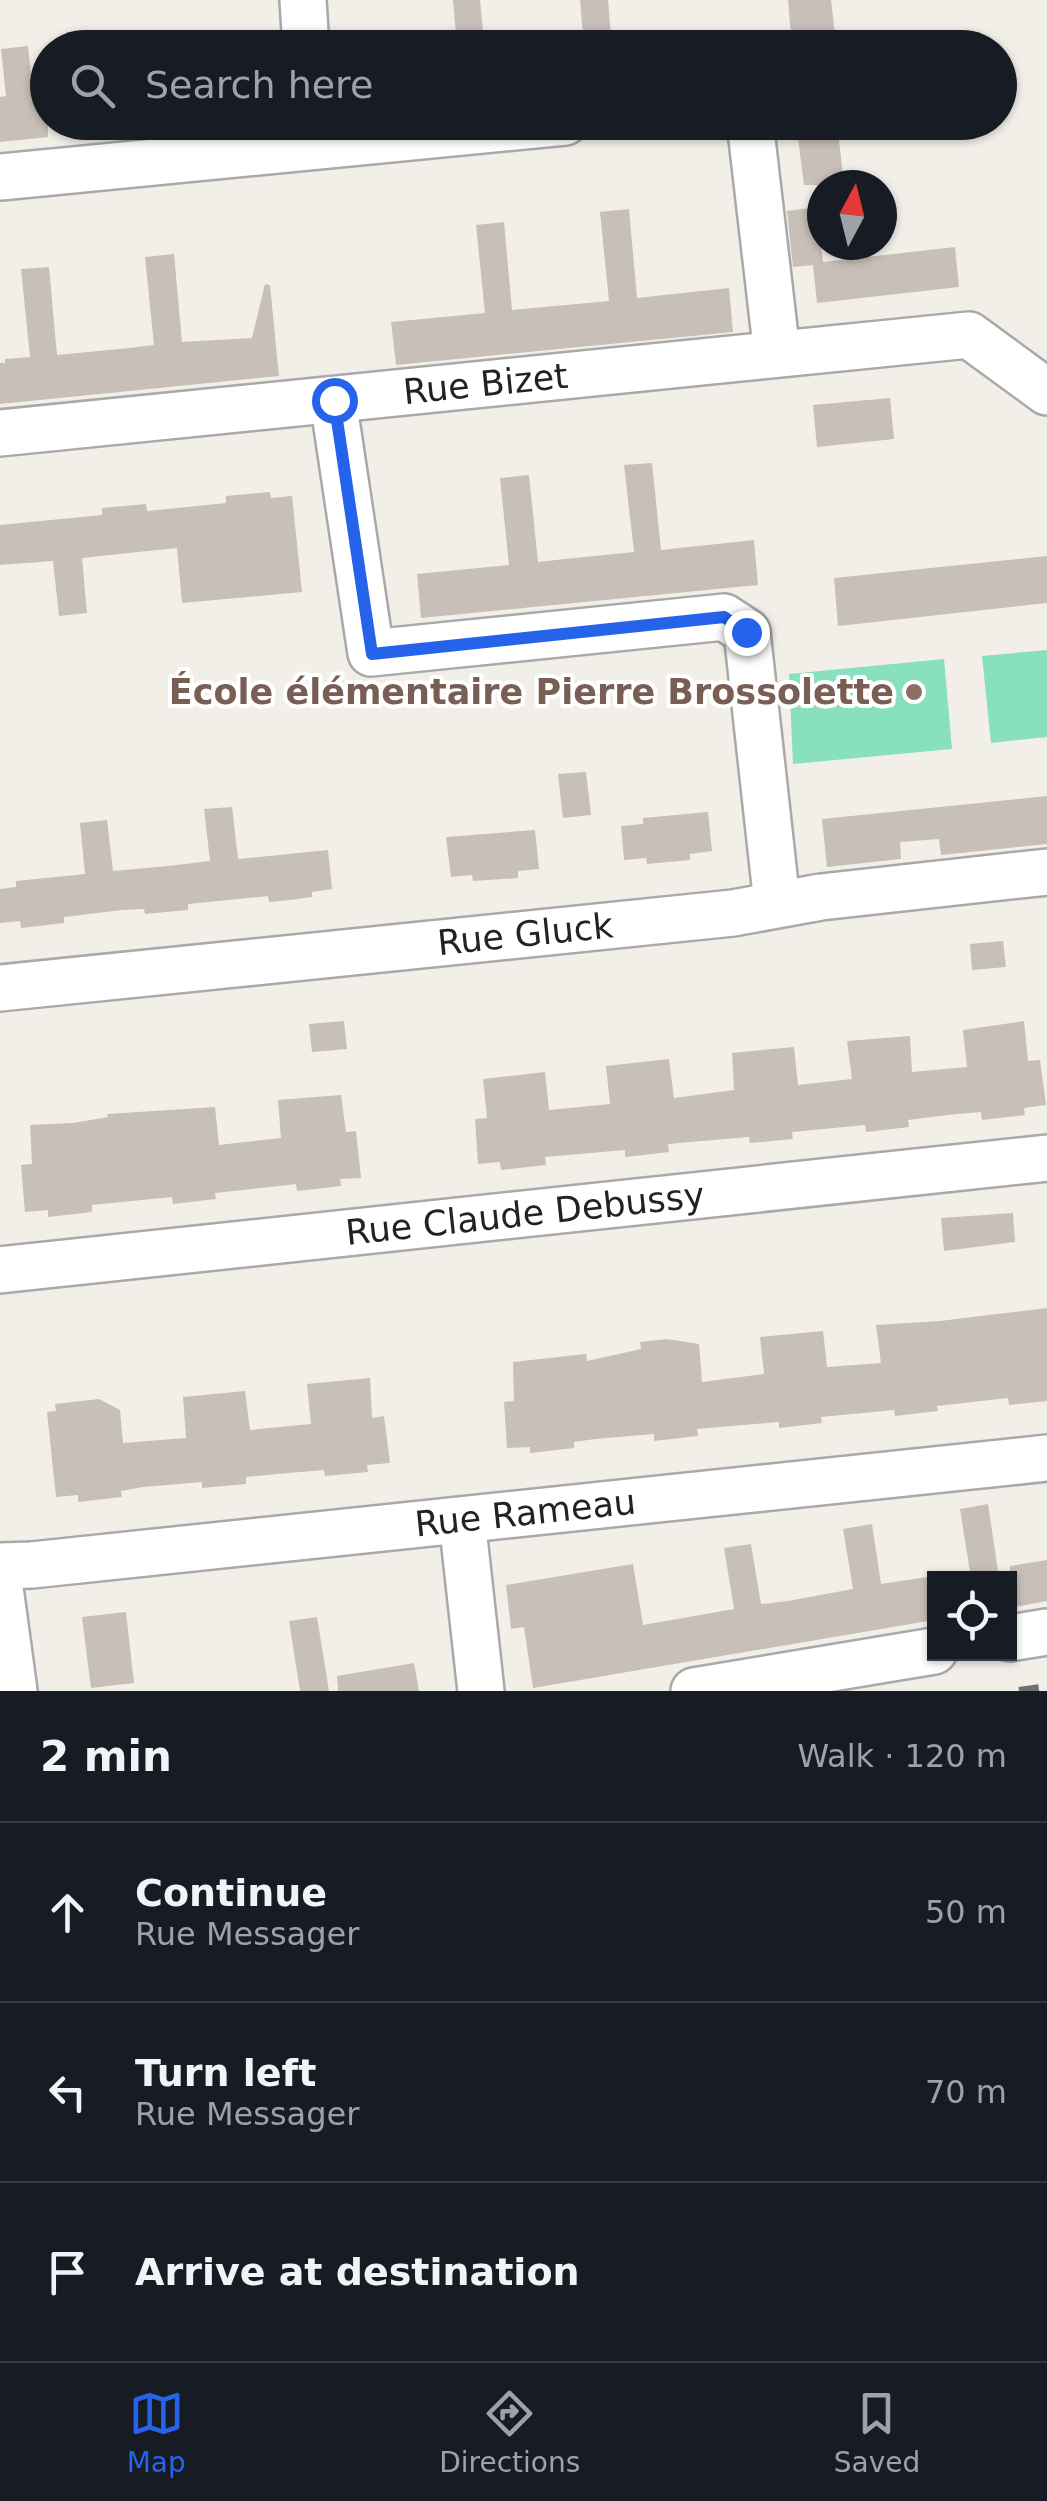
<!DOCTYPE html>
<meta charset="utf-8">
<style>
body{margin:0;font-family:"DejaVu Sans",sans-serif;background:#20242c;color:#f1f3f6}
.controls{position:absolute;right:30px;bottom:30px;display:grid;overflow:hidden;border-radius:0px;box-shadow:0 2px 8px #0004}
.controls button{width:90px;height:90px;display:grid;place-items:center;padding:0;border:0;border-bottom:2px solid #363941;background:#171b24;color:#f1f3f6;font:50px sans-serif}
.compass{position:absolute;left:807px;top:170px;width:90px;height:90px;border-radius:50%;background:#171b24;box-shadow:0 2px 8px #0004;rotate:7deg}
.stop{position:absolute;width:30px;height:30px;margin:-22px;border:8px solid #2563eb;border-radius:50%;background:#fff}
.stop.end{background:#2563eb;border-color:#fff;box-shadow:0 2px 10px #0008}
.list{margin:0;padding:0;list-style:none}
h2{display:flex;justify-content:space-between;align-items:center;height:130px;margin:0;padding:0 40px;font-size:42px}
h2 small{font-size:32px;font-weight:400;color:#9ea1a6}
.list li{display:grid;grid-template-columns:65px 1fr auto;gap:30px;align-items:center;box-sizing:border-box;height:180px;padding:0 40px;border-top:2px solid #363941}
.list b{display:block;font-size:38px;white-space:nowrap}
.list p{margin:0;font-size:32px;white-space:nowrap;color:#9ea1a6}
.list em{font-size:32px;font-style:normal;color:#9ea1a6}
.icon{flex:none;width:55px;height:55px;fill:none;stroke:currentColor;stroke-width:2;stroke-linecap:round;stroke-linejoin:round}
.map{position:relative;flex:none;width:1047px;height:1691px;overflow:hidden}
.search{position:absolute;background:#171b24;box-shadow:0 2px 8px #0004;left:30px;right:30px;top:30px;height:110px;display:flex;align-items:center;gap:25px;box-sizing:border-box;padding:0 35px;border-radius:55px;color:#9ea1a6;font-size:38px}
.sheet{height:670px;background:#171b24}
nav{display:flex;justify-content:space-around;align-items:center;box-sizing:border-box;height:140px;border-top:2px solid #363941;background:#171b24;font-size:28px;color:#9ea1a6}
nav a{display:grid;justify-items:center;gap:5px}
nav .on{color:#2563eb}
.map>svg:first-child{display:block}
.pitch{fill:#88e0be}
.building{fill:#c7bfb8}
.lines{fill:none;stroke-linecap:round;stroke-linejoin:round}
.minor-casing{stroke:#a9a9a9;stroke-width:50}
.minor{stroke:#fff;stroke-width:45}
.rail{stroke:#707070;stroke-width:8;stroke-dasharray:20 20;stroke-linecap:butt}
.route{stroke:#2563eb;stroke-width:12}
.education-dot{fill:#8d6e63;stroke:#fff;stroke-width:4}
.labels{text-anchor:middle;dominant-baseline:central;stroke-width:8;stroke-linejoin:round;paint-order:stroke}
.street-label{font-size:35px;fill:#222;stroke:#fff}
.education-label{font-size:35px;font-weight:bold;fill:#785e54;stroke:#fff;text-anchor:end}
</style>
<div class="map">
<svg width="1047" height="1691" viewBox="0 0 1047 1691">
<rect width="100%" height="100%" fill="#f2efe9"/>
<g class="pitch">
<polygon points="1047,650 1047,737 991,743 982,656"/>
<polygon points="944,659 952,749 793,764 789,674"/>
</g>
<g class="building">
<polygon points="453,0 480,0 483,31 456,35"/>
<polygon points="580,0 608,0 612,48 584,48"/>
<polygon points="788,0 831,0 836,44 792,48"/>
<polygon points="28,46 33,93 48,92 48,137 0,142 0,97 6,96 1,49"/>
<polygon points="803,122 837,122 844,185 804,185 798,138 805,137"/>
<polygon points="817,207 823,262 955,247 959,287 817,303 813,265 793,267 787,211"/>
<polygon points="629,209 637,298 729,288 733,332 396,365 391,322 485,313 476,225 504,222 512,310 609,301 600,212"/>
<polygon points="174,254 182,342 252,338 265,284 270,285 279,376 0,404 0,363 5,363 5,359 30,357 21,269 49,267 57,355 129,348 154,345 145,257"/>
<polygon points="890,398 894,439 817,447 813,405"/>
<polygon points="652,463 661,550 754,540 758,585 421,618 417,574 509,565 500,478 529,475 538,562 565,559 634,552 624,465"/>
<polygon points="270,492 271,498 292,496 302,592 182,603 177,548 128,553 82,558 87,613 59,616 53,561 0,565 0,525 102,515 102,508 146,504 147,511 226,503 226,496"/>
<polygon points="1047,556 1047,603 838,626 834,578"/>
<polygon points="586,772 591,815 563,818 558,774"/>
<polygon points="1047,796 1047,844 941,855 939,839 900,842 901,859 827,867 822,819"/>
<polygon points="232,807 238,859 328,850 332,889 312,892 312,897 290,900 269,902 268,896 188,904 188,910 145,914 144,909 122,910 64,917 64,923 21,928 20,921 0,923 0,889 16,887 16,881 85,874 80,823 107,820 113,871 168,866 210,861 204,809"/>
<polygon points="708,812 712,851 690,854 690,860 647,864 646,858 624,860 621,826 643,824 643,818"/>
<polygon points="535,830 539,869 518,871 518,878 473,881 472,875 451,877 446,837"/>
<polygon points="1003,941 1006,967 972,970 970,944"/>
<polygon points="344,1021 347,1049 312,1052 309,1024"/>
<polygon points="1024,1021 1028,1061 1040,1060 1046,1105 1024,1108 1025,1115 982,1120 981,1112 947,1115 908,1120 909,1127 866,1132 865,1125 792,1132 793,1139 750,1143 749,1137 690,1142 668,1144 669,1152 625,1157 625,1150 545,1157 546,1165 501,1170 500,1162 478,1164 475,1119 487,1118 483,1079 545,1072 549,1110 610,1104 606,1066 669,1059 674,1098 734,1090 732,1053 794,1047 798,1085 852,1079 847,1041 910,1036 912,1072 967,1067 963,1030"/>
<polygon points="341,1095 346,1132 356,1131 361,1178 340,1179 341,1186 297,1191 296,1184 215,1193 216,1199 173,1204 172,1197 92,1205 92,1212 48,1217 48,1210 25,1212 21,1165 32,1164 30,1125 73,1123 108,1117 107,1114 215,1107 219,1145 281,1138 278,1100"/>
<polygon points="1013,1213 1015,1242 944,1251 941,1218"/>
<polygon points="1047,1308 1047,1401 1009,1405 1008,1398 937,1406 938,1411 895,1416 894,1410 821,1417 822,1423 779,1428 779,1422 719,1427 697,1429 698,1436 654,1441 654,1434 595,1439 574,1442 574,1448 530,1453 530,1447 507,1448 504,1402 514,1401 513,1362 586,1354 587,1361 641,1349 640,1342 667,1339 699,1344 702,1382 764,1374 760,1337 823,1331 827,1367 881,1363 876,1325 940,1321"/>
<polygon points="370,1378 372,1418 384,1416 390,1463 367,1465 368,1472 325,1476 324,1470 277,1474 246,1477 246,1484 202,1488 202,1482 143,1487 121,1491 122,1497 78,1502 78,1495 56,1497 47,1412 56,1411 55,1404 99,1399 120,1410 123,1443 186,1438 183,1397 245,1391 250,1430 311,1424 307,1384"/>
<polygon points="988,1504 999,1578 971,1578 960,1509"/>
<polygon points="872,1524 881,1584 934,1576 934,1620 533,1688 524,1627 511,1629 506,1585 633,1564 643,1625 734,1609 724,1548 751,1544 761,1604 788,1601 853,1589 843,1529"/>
<polygon points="1047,1560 1047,1601 1010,1608 1010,1566"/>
<polygon points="126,1612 134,1683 91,1688 82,1617"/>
<polygon points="317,1617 329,1691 300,1691 289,1621"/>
<polygon points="414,1663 419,1691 338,1691 337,1676"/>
</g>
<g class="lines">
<g class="minor-casing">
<g id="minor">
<polyline points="303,0 306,48"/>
<polyline points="750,122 777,354"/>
<polyline points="0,177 565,122"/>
<polyline points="333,400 371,653 724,617 747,632 777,903"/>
<path id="s1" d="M0,433L969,335L1047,392"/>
<path id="s2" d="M0,988L733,913L821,897L1047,872"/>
<path id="s3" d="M0,1270L1047,1158"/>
<polyline points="462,1520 481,1691"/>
<path id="s4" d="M0,1566L32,1565L1047,1458"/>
<polyline points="0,1588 14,1691"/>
<polyline points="1010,1638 1047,1632"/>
<polyline points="694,1691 934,1651"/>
</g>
</g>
<use href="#minor" class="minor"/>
<polyline class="rail" points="1019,1691 1047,1687"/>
</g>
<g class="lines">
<polyline class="route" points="334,400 372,654 724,617 746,632"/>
</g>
<circle class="education-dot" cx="914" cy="692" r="10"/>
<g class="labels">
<g class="street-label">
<text stroke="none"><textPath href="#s1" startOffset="488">Rue Bizet</textPath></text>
<text stroke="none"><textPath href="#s2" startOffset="528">Rue Gluck</textPath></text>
<text stroke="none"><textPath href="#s3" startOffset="528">Rue Claude Debussy</textPath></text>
<text stroke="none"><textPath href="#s4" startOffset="528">Rue Rameau</textPath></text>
</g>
<g class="education-label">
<text x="894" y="692">École élémentaire Pierre Brossolette</text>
</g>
</g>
</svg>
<div class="controls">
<button><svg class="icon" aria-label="locate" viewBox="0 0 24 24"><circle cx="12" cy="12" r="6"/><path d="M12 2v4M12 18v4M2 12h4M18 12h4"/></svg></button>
</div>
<svg class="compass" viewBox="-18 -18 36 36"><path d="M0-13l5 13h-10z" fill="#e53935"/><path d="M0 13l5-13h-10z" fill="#9ea1a6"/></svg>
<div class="stop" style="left:334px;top:400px"></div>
<div class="stop end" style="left:746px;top:632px"></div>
<div class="search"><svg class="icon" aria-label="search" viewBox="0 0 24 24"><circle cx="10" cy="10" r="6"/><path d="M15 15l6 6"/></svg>Search here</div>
</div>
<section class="sheet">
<h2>2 min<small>Walk · 120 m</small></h2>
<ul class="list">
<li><svg class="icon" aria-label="ahead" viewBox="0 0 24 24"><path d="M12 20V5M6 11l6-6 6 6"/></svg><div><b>Continue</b><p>Rue Messager</p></div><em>50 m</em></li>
<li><svg class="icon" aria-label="left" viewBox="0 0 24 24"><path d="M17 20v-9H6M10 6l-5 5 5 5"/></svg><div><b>Turn left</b><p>Rue Messager</p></div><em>70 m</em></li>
<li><svg class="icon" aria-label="arrive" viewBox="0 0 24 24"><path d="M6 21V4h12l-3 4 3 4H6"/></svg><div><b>Arrive at destination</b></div></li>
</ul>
</section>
<nav>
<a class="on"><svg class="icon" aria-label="map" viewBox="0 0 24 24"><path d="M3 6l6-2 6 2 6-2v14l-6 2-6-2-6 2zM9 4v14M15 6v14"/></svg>Map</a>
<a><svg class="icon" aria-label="directions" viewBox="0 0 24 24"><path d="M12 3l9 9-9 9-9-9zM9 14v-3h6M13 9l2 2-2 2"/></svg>Directions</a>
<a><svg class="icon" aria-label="saved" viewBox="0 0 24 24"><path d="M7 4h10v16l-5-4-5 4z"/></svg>Saved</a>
</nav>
